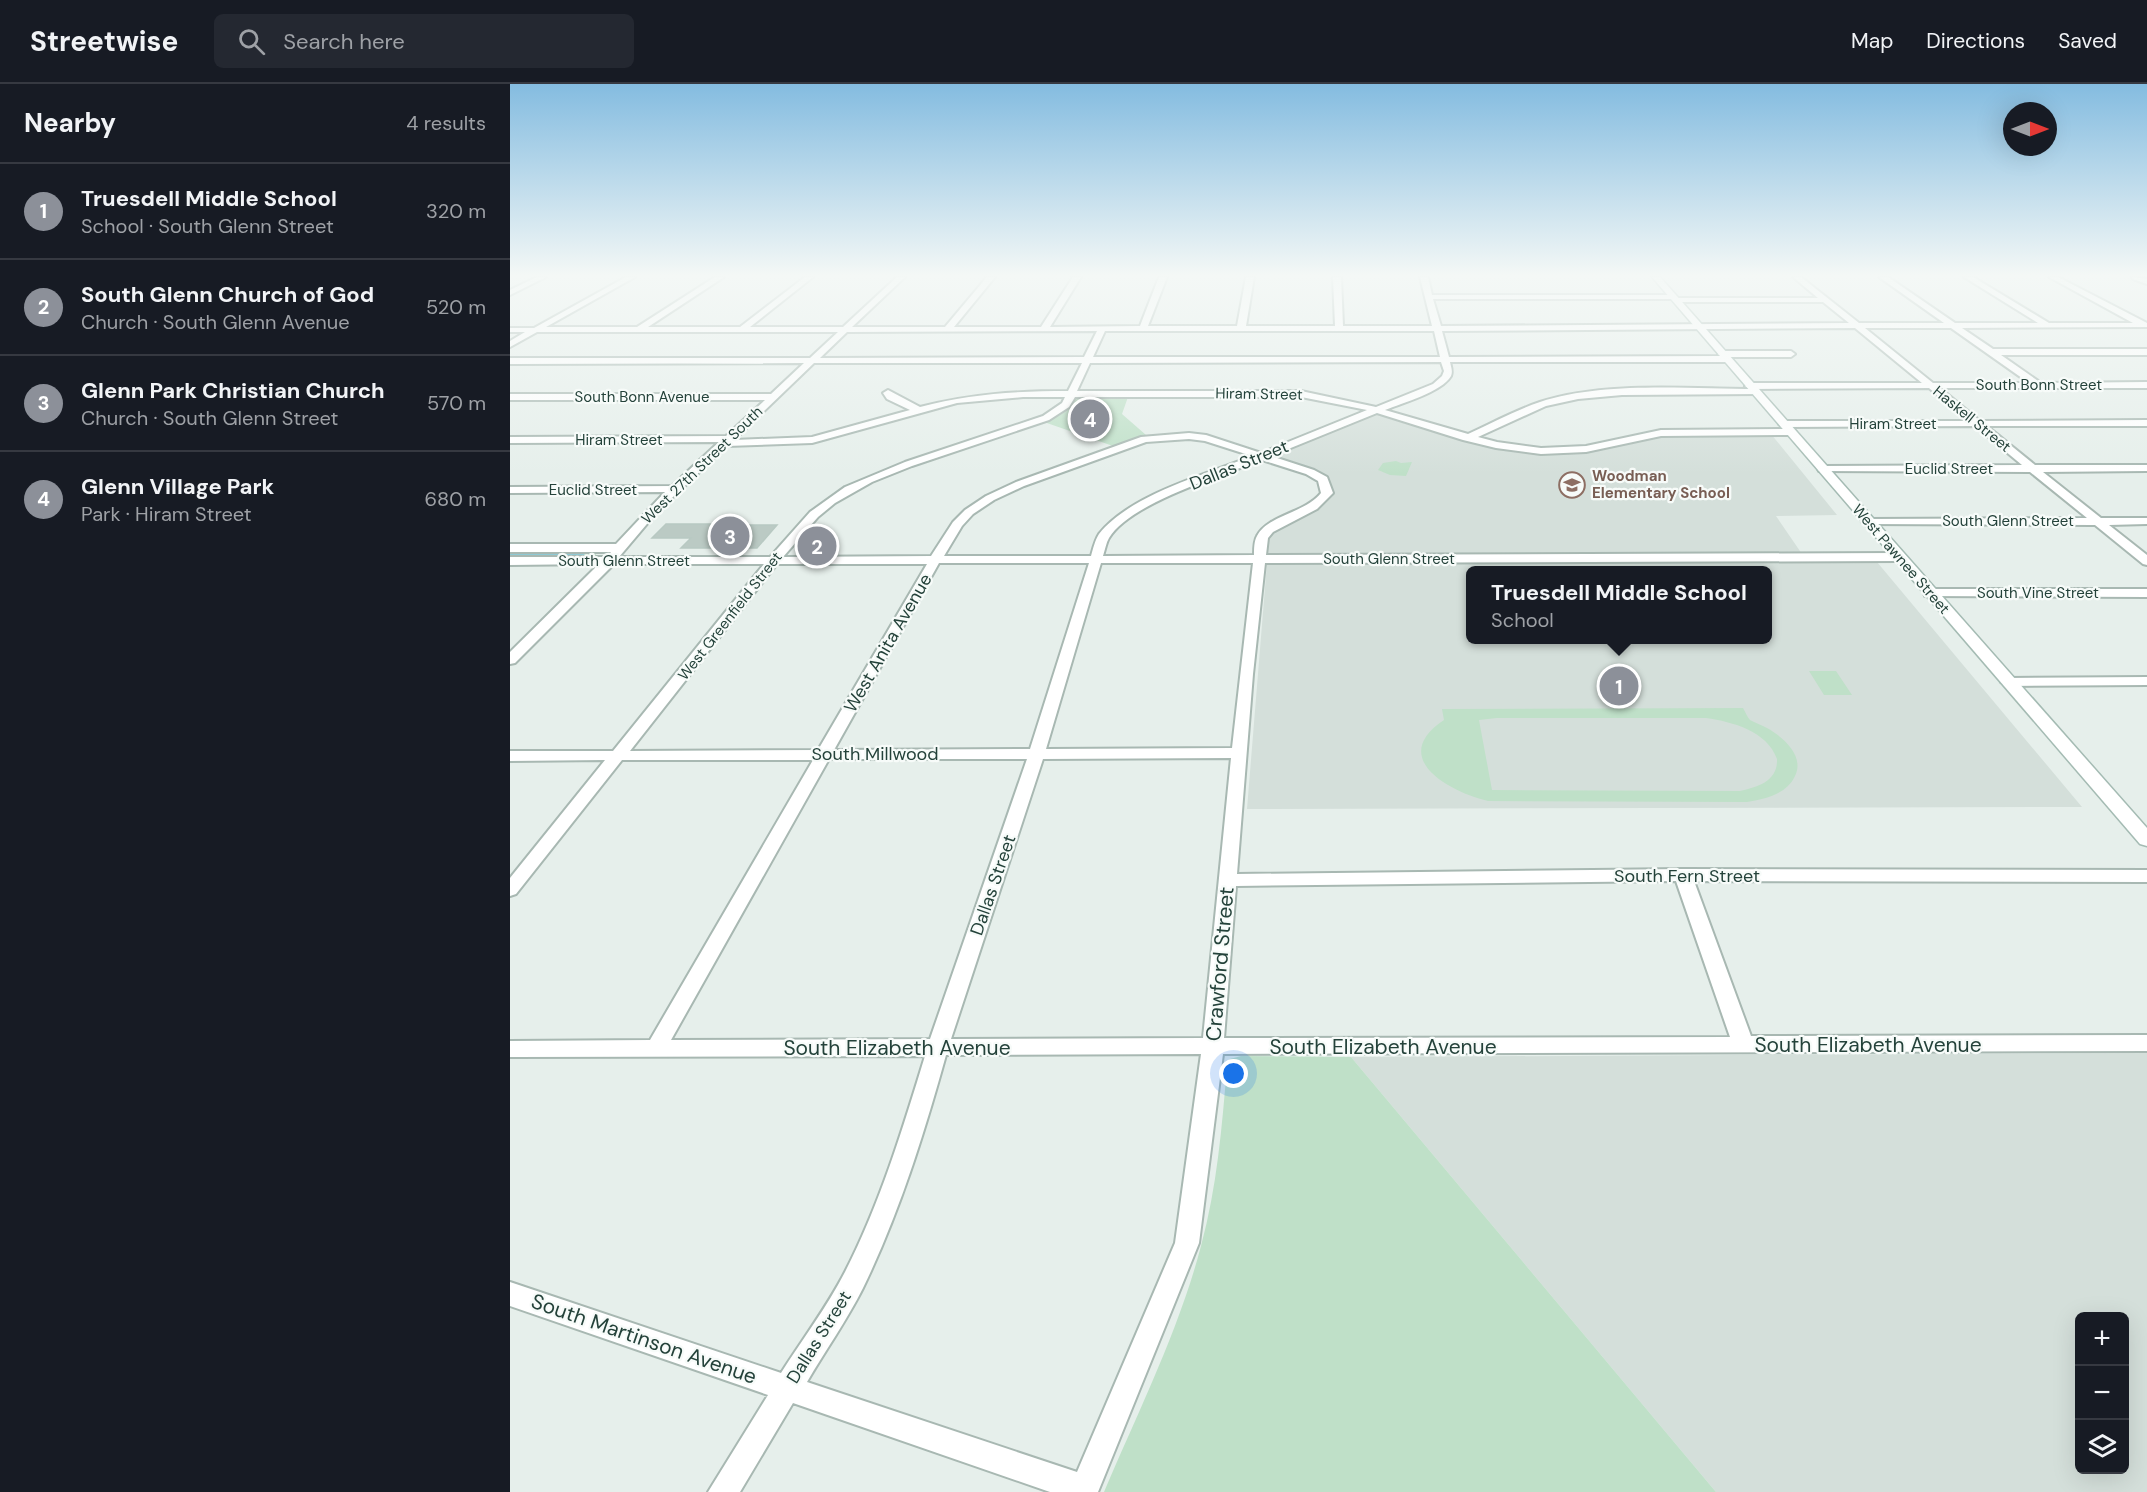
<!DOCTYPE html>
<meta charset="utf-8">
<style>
body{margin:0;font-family:"DM Sans",sans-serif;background:#242831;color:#f1f3f6}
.controls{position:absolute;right:18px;bottom:18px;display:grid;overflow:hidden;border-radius:9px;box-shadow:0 6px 24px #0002}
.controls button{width:54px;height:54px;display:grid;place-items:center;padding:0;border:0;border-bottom:2px solid #363941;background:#171b24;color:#f1f3f6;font:30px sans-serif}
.compass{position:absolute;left:1493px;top:18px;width:54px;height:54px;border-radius:50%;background:#171b24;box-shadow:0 6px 24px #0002;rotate:90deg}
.you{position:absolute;left:724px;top:990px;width:21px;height:21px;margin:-15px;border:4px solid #fff;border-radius:50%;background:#1a73e8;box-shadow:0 0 0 9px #1a73e833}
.badge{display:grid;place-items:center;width:39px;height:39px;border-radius:50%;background:#8c9099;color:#fff;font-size:20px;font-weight:700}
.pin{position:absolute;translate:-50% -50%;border:3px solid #fff;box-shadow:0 2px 6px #0006}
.popup{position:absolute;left:956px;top:482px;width:306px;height:78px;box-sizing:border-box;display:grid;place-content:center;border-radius:9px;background:#171b24;filter:drop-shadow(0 2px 4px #0005);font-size:20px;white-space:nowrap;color:#9ea1a6}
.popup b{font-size:22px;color:#f1f3f6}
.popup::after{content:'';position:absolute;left:50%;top:100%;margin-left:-12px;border:12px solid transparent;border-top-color:#171b24}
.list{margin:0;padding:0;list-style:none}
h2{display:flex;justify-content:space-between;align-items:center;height:78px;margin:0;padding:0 24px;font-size:26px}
h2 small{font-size:20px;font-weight:400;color:#9ea1a6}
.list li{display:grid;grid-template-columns:39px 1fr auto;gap:18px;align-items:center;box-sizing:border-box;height:96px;padding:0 24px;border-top:2px solid #363941}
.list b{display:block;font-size:22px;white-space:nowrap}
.list p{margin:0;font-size:20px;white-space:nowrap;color:#9ea1a6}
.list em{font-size:20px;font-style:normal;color:#9ea1a6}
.icon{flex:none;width:33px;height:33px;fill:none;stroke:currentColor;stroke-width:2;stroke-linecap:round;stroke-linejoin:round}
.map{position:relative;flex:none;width:1637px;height:1408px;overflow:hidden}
header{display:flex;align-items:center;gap:36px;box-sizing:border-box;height:84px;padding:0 30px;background:#171b24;border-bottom:2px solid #363941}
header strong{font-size:28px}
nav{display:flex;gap:33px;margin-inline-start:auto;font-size:21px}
.search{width:420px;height:54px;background:#242831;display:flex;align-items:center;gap:15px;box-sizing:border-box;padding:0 21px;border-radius:9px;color:#9ea1a6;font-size:22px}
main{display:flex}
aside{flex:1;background:#171b24}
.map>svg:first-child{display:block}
.built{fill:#d4dfda;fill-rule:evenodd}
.green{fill:#bfe0c8;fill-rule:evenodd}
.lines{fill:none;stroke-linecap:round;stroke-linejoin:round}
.stream{stroke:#8ec9d4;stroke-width:4}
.building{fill:#bbcac4;stroke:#b8c9c2;stroke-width:1.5}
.street-casing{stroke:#a8b8b2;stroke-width:4}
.secondary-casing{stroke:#a4bbb3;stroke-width:3}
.street{fill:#fff;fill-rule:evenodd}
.secondary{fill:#fff;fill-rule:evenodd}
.labels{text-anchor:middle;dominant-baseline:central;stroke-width:4.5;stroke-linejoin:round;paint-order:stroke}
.far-street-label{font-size:15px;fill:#24423a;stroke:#f7fbf9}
.far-education-label{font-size:15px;font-weight:bold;fill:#785e54;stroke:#f7fbf9;text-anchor:start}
.street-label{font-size:18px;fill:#24423a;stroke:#f7fbf9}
.near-street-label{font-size:21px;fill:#24423a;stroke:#f7fbf9}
</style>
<header>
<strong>Streetwise</strong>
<div class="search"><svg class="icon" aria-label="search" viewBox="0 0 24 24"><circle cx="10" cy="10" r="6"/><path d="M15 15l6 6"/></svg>Search here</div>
<nav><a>Map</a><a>Directions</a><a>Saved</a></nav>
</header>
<main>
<aside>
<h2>Nearby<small>4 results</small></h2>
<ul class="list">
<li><span class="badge">1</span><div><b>Truesdell Middle School</b><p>School · South Glenn Street</p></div><em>320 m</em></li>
<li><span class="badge">2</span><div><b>South Glenn Church of God</b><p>Church · South Glenn Avenue</p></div><em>520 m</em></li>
<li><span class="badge">3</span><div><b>Glenn Park Christian Church</b><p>Church · South Glenn Street</p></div><em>570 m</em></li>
<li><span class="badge">4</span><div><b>Glenn Village Park</b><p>Park · Hiram Street</p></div><em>680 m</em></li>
</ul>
</aside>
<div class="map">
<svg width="1637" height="1408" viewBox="0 0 1637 1408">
<rect width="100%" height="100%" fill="#e6efeb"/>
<g class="built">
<polygon points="868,329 987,364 1058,369 1088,366 1147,352 1261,350 1327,431 1266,432 1292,470 758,469 756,467 758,451 816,418 823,404 815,392 766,373 765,370"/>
<path d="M1312,476L1367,478L1572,723L737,725L757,479ZM960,486H1258V556H960Z"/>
<path d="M1637,969V1408H1206L841,973ZM1570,1232H1614V1386H1570Z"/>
</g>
<g class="green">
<path d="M566,313H618L612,330L636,351L603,362L534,338C549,332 560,328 566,313Z"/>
<polygon points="886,377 891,379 902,378 896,392 880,391 868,386 873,379"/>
<polygon points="0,467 88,468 83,474 0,476"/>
<polygon points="1299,587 1326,587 1342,611 1314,611"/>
<path d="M1233,624C1235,627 1237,633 1240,636C1245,639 1252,641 1257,644C1273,653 1295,672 1285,692C1277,710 1255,715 1237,718L978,717C940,708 877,674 934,636L932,625ZM1196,634C1223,638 1257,647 1267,675C1268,697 1248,703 1230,707L982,706L969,636L987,634Z"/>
<path d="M731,972L841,973L1206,1408H594C628,1328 669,1246 691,1162C707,1103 712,1043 717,982L720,975Z"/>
</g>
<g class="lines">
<polyline class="stream" points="0,472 73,472"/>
</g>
<polygon class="building" points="156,440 204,440 202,441 267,441 247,464 171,464 181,454 142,454"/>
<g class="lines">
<g class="street-casing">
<g id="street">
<polygon points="27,193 36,193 0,211 0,206"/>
<path d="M116,193H125L36,243H127L205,193H214L138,243H230L295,193H303L240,243H333L387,193H395L342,243H435L477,193H485L444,243H531L563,193H571L540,243L630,242L649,193H657L638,242H727L736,193H744L736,242H825L823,193H831L833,242H922L910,193H918L922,211H1163L1166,214H1308L1283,193H1291L1349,239H1434L1369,193H1378L1445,239H1528L1454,193H1463L1539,239H1623L1539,193H1548L1637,239V243L1452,244L1483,265H1637V271H1491L1531,299L1637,298V304H1430L1470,337L1637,336V342H1477L1525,381H1637V387L1533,388L1591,434H1637V440L1599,441L1637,471V481L1633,480L1585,441L1354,440L1352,438L1358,435L1577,434L1520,388L1309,387L1308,385L1313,382L1512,381L1465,342L1274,343L1269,340L1274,337H1458L1419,304L1240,305L1235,302L1240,299H1412L1345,244L932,247L939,273L1211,272L1208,270L1212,267H1281L1285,270L1281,273H1217L1220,275L1216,278H940C941,283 943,287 941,292C932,308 892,319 875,326L958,350C982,339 1006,326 1030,318C1093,297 1179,305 1246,305L1249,306V310L1112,311L1068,315L1036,322L968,353L987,358L1031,364L1076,362L1151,346L1281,345L1286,348L1281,351L1151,352L1076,368L1031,370L986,364L953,356L867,329L761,372L804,386L817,393L823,409L807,425L763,448L758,454L756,471L1388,469L1394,473L1388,477L755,479L743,590L727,790L1173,785L1637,786V798L1184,797L1241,952L1637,951V967L713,970L689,1159L588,1408H540L283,1319L230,1408H198L258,1311L0,1222V1198L271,1289C292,1256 317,1223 335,1188C370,1120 393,1044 415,972L0,973V957L140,956L303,676H112L6,810L0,812V794L95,676L0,677V667H103L254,480H104L5,579L0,580V568L89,480L0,481V473H97L101,468H0V460H106L155,408L0,409V403L162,402L209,358L0,359V353L216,352L255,316H0V310H261L294,279L0,280V274H300L328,248H27L0,263V257L15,248H0V244H24ZM923,215H1163L1166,218H1313L1339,239L931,242ZM1355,244H1441L1519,299H1423ZM587,247L574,273L310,274L337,248ZM595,247H924L930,273H583ZM931,278L934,287L932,292L923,300L866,323L791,307H567L580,279ZM304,279H572L558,307C507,307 459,310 410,323L378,306L373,309L377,315L400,326L302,353L224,356ZM513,313H555L552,319L533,332L395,378L335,403L300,428L260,473H109L147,428L217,362L302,359L447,319ZM565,313H791L857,326L751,369L696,351L679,349L631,353L506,398L476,412L455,426L443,438L421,472L273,473L308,433L325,419L362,398L402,382L539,336L559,323ZM679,355L695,357L742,372C695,391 621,410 589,450C585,456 583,465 581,472H434L452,442L463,430L484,416L514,402L636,358ZM752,376L796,390L808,397L811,409C795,429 758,431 747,452C744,457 744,465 744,471L593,472C595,466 596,459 599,454C620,419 713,391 752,376ZM429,479H579L520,665L324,666ZM591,479H743L722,664L536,665ZM267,480H417L308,666L120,667ZM721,674L693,954L441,955L533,675ZM319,675H517L420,955L161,956ZM1166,797L1220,953L714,954L726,802ZM691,970L665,1159L567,1388L297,1298C315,1267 337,1236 353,1204C389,1130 414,1050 436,971Z"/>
<polygon points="1622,193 1637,195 1637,200 1623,195"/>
<polygon points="1420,505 1637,505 1637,513 1415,512 1414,509"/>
<polygon points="1637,593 1637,601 1498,602 1491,598 1498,594"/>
</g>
</g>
<g class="secondary-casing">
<polygon id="secondary" points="1142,193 1150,193 1637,744 1637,762 1630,760"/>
</g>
<use href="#street" class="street"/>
<use href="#secondary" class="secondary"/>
</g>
<linearGradient id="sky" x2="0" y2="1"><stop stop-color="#84bce0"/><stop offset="0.49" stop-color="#f4f8f6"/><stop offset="1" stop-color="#f4f8f6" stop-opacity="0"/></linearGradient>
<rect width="1637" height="390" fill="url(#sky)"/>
<defs>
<g id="school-ring" transform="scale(1.35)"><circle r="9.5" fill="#f7fbf9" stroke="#8d6e63" stroke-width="1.5"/><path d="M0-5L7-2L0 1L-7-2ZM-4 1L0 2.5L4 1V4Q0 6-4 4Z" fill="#8d6e63"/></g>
</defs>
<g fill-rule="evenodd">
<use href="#school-ring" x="1062" y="401"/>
</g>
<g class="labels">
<g class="far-street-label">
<text x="1529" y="301">South Bonn Street</text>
<text transform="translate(749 310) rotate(1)">Hiram Street</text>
<text x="132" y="313">South Bonn Avenue</text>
<text transform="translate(1462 335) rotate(39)">Haskell Street</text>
<text x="1383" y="340">Hiram Street</text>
<text x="109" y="356">Hiram Street</text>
<text transform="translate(192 381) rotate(-44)">West 27th Street South</text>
<text x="1439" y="385">Euclid Street</text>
<text x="83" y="406">Euclid Street</text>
<text x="1498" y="437">South Glenn Street</text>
<text x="879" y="475">South Glenn Street</text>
<text transform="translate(1391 475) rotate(49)">West Pawnee Street</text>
<text x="114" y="477">South Glenn Street</text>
<text x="1528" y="509">South Vine Street</text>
<text transform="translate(220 532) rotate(-52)">West Greenfield Street</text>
</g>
<g class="far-education-label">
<text x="1082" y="392">Woodman<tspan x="1082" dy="17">Elementary School</tspan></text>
</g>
<g class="street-label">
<text transform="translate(729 381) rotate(-22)">Dallas Street</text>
<text transform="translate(378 559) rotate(-60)">West Anita Avenue</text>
<text x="365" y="670">South Millwood</text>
<text x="1177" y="792">South Fern Street</text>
<text transform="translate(483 801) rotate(-71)">Dallas Street</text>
<text transform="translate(309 1253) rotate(-58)">Dallas Street</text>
</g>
<g class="near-street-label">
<text transform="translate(710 880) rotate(-85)">Crawford Street</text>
<text x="1358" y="961">South Elizabeth Avenue</text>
<text x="873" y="963">South Elizabeth Avenue</text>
<text x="387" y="964">South Elizabeth Avenue</text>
<text transform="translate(134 1255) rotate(19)">South Martinson Avenue</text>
</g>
</g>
</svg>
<div class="controls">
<button>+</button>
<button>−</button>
<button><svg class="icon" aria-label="layers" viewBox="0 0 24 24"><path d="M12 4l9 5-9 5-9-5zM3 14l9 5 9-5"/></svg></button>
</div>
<svg class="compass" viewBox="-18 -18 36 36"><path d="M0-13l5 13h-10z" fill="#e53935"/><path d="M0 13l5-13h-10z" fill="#9ea1a6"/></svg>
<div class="you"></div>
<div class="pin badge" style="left:1109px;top:602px">1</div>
<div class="popup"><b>Truesdell Middle School</b>School</div>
<div class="pin badge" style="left:307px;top:462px">2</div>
<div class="pin badge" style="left:220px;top:452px">3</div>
<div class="pin badge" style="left:580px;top:335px">4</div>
</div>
</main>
